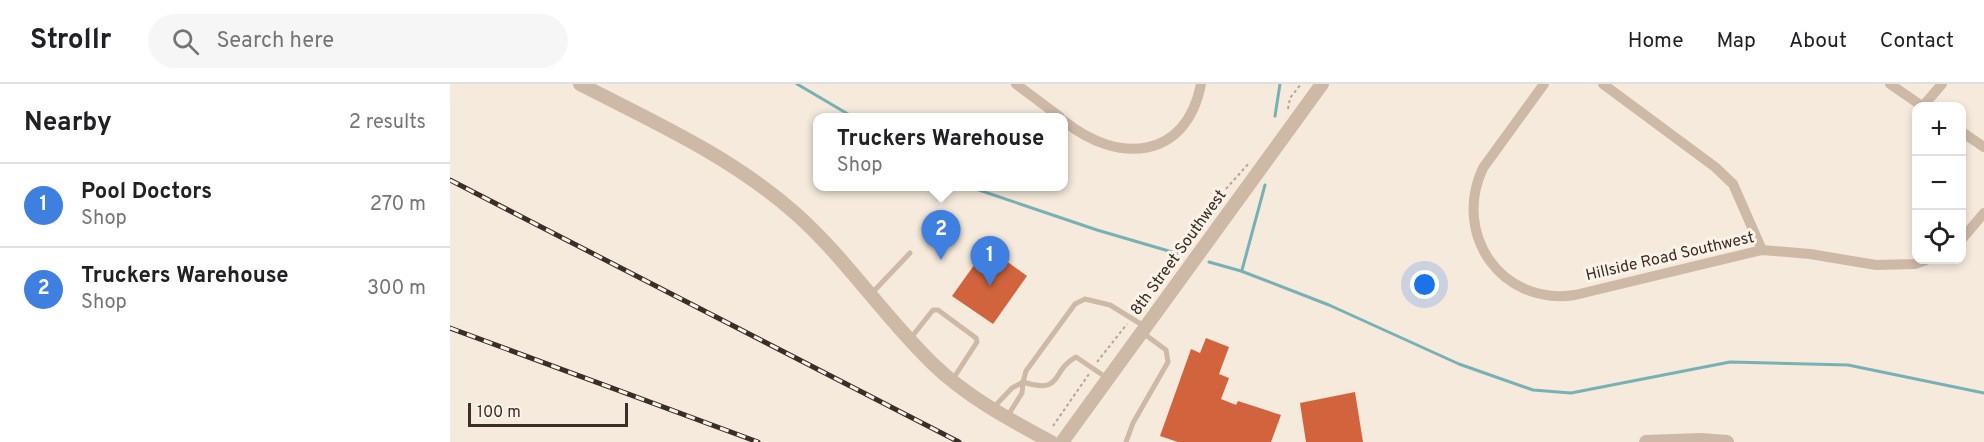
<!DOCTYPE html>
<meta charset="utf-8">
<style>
body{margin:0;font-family:Overpass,sans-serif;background:#f6f6f6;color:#202124}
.controls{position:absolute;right:18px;top:18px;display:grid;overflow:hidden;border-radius:12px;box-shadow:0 3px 9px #0003}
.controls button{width:54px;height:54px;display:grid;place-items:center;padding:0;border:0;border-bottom:2px solid #e0e0e0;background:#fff;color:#202124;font:30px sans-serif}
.scale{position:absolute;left:18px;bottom:15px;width:160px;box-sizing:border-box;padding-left:6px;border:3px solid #3a2e28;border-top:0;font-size:16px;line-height:21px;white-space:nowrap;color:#3a2e28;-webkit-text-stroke:4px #fbf3e9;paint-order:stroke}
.you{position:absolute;left:975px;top:201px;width:21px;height:21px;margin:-15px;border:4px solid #fff;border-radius:50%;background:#1a73e8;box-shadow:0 0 0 9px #1a73e833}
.badge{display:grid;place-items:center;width:39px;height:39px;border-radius:50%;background:#111827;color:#fff;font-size:20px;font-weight:700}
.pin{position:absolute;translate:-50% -50px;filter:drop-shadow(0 2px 3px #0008)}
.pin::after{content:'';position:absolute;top:32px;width:21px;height:18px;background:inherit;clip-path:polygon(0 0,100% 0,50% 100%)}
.popup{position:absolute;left:363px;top:29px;width:255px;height:78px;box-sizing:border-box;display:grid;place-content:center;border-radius:12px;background:#fff;filter:drop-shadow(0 2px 4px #0005);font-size:20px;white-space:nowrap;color:#757577}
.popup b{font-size:22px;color:#202124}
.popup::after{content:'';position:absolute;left:50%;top:100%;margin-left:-12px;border:12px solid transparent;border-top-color:#fff}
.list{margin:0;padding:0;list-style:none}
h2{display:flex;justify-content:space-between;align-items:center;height:78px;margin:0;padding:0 24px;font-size:26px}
h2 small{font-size:20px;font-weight:400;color:#757577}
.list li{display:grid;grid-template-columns:39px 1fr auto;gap:18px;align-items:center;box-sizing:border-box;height:84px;padding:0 24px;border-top:2px solid #e0e0e0}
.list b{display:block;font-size:22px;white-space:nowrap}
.list p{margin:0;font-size:20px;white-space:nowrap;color:#757577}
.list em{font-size:20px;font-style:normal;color:#757577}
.icon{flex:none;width:33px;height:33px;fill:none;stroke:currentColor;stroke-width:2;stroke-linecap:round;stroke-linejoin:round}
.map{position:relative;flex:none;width:1534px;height:358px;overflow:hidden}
header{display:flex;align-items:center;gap:36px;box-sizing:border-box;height:84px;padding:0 30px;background:#fff;border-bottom:2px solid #e0e0e0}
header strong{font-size:28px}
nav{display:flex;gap:33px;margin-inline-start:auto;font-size:21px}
.search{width:420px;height:54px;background:#f6f6f6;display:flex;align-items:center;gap:15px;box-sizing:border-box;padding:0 21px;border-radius:33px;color:#757577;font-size:22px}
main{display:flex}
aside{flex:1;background:#fff}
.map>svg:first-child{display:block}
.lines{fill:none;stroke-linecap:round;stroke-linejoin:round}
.stream{stroke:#78b1b5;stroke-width:3}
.building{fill:#d1643d}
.path{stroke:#baa391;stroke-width:2;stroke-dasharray:3 3;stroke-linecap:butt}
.service{stroke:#ceb9a7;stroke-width:5}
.minor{stroke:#ceb9a7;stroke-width:10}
.tertiary{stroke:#ceb9a7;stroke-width:14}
.rail-casing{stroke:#3a2e28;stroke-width:5}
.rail{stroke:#fbf3e9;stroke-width:3;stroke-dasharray:9;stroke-linecap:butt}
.labels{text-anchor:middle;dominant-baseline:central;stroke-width:6;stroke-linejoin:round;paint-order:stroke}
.street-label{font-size:16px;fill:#3a2e28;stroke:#fbf3e9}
</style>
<header>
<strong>Strollr</strong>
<div class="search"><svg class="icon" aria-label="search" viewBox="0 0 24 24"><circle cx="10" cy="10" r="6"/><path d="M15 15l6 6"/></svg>Search here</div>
<nav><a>Home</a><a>Map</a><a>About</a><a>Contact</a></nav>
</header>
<main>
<aside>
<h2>Nearby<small>2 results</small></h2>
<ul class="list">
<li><span class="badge" style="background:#3f7fe0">1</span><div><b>Pool Doctors</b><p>Shop</p></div><em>270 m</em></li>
<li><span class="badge" style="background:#3f7fe0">2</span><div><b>Truckers Warehouse</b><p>Shop</p></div><em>300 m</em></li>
</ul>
</aside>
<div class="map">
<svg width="1534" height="358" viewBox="0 0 1534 358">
<rect width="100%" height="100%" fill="#f5eadc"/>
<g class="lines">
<g class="stream">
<polyline points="347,0 403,33"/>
<polyline points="825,32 830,0"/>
<polyline points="517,102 647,146 729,170"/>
<polyline points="759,178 791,187 879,221 1009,280 1083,306 1121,309 1280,278 1398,281 1534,309"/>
<polyline points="792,186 815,101"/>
</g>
</g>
<g class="building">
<polygon points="537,163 577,192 543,240 502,212"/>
<polygon points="756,254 779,263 769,290 779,294 771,315 786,321 788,317 831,331 821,358 728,358 710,352 741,265 750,269"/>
<polygon points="905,308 913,358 856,358 850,319"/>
</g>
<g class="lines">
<g class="path">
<polyline points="838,25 840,14 851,0"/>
<polyline points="740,160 766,116 800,78"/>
<polyline points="687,230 736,165"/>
<polyline points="647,278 677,240"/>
<polyline points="603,342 639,290"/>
</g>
<g class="service">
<polyline points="422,209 460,169"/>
<polyline points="460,255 483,226 488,226 526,254 527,258 503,295"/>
<path d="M657,294L626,273C600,287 614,311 573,298L576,287L625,220L635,215L660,221L694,242"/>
<polyline points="544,323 562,304 573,298 572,309 557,333"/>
<polyline points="676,358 683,339 718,278 716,266 693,249"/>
</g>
<g class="minor">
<polyline points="566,0 610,33"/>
<path d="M1094,0L1033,84C1002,150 1051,222 1125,211L1312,166L1360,170L1426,181L1465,180L1476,176"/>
<polyline points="1153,0 1265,83 1283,100 1312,166"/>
<polyline points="1440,0 1472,22"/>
<polyline points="1473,22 1492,0"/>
<path d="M614,37C667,80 736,77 751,0"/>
<polyline points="1512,48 1534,63"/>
<polyline points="1512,155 1534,129"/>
</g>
<g class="tertiary">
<path d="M130,0C204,38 282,73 345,129C396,174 434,233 483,280C517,313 560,336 601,358"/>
<polyline points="612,358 872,0"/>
<polyline points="1196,358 1251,356 1277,358"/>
</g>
<g class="rail-casing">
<g id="rail">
<polyline points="0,96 509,358"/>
<polyline points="0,244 308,358"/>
</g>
</g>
<use href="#rail" class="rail"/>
</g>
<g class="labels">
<g class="street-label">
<text transform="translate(729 169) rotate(-54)">8th Street Southwest</text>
<text transform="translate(1220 173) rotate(-13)">Hillside Road Southwest</text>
</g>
</g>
</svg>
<div class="controls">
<button>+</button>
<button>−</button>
<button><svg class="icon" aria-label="locate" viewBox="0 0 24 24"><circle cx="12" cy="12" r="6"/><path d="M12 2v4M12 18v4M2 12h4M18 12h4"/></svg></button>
</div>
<div class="scale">100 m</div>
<div class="you"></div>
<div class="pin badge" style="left:540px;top:202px;background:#3f7fe0">1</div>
<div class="pin badge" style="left:491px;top:176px;background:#3f7fe0">2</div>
<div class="popup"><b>Truckers Warehouse</b>Shop</div>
</div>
</main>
